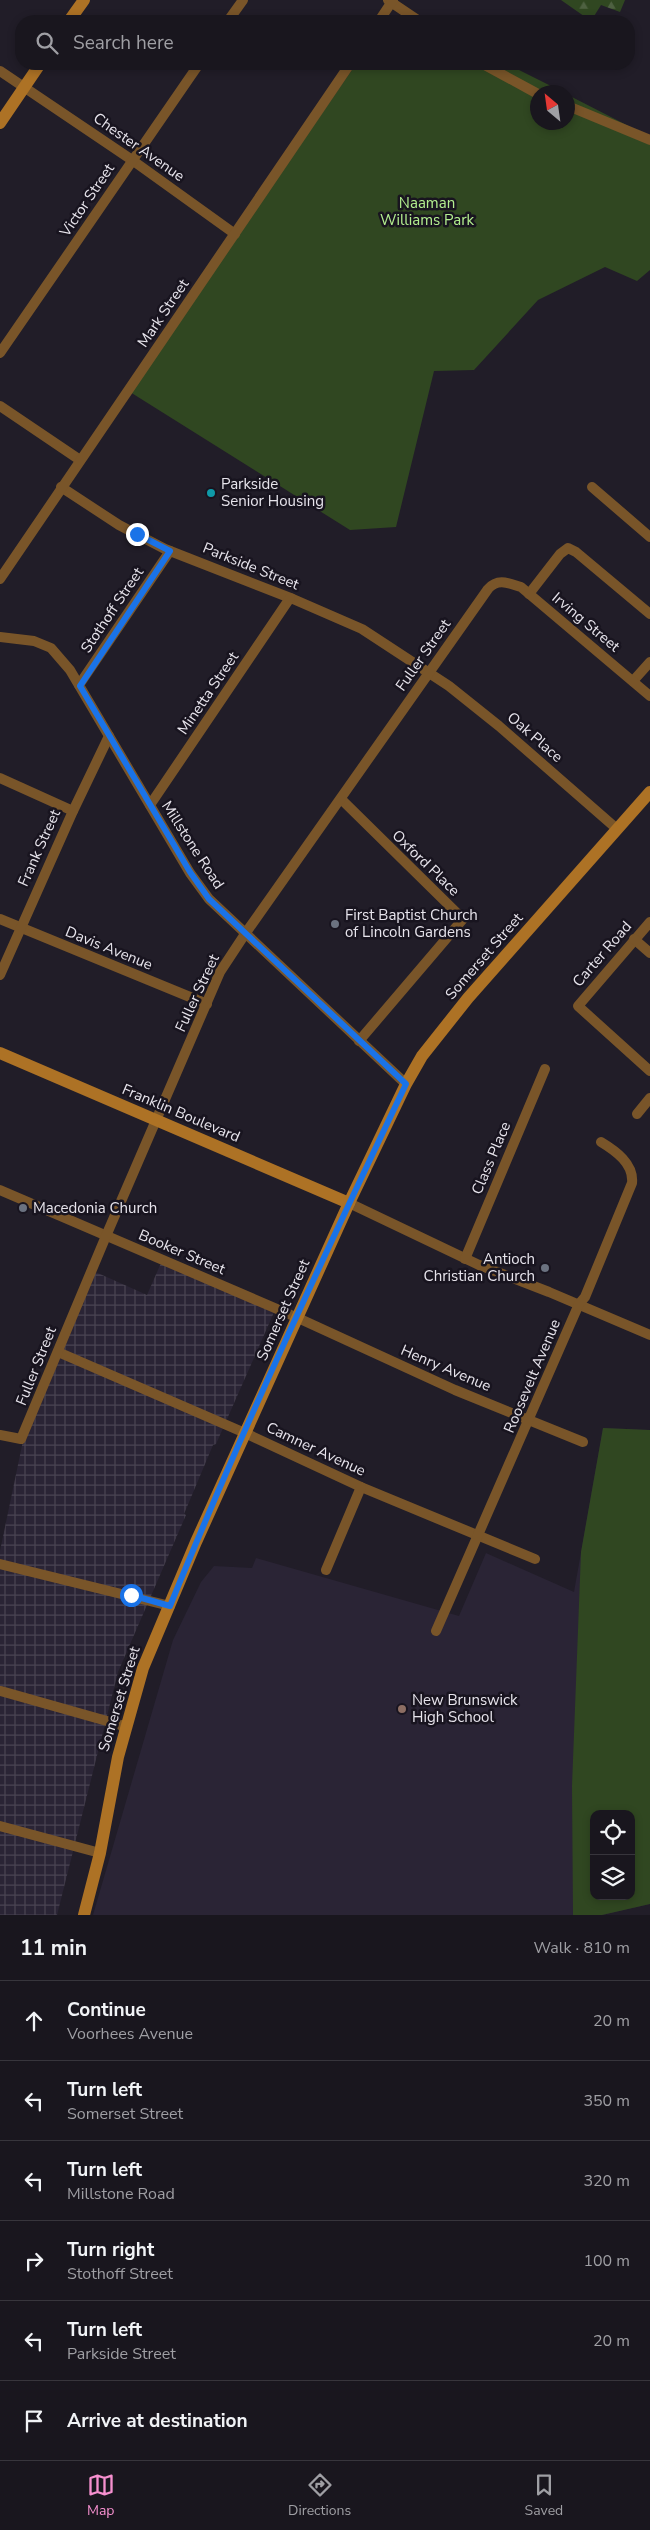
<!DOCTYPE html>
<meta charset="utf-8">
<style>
body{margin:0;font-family:"Nunito Sans",sans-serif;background:#26232b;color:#f1f3f6}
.controls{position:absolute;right:15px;bottom:15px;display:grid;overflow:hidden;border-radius:10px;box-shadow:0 2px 8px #0003}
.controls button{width:45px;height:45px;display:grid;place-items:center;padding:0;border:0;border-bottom:1px solid #37353c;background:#19161e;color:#f1f3f6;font:25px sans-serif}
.compass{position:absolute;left:530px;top:85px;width:45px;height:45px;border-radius:50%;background:#19161e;box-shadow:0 2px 8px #0003;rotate:331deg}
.stop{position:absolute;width:15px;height:15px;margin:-11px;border:4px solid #1a73e8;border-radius:50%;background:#fff}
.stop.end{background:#1a73e8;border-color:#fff;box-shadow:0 1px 5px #0008}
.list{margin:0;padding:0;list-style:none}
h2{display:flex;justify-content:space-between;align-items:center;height:65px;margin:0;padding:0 20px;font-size:21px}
h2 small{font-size:16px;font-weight:400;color:#9f9fa4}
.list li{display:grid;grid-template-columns:32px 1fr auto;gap:15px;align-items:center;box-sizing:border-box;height:80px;padding:0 20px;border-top:1px solid #37353c}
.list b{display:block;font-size:19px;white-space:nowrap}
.list p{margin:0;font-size:16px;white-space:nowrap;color:#9f9fa4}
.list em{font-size:16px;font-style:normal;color:#9f9fa4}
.icon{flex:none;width:28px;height:28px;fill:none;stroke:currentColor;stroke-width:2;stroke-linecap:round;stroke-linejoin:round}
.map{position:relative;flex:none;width:650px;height:1915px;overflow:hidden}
.search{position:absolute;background:#19161e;box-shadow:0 2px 8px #0003;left:15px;right:15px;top:15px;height:55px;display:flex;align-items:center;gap:12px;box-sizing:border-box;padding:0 18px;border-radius:20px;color:#9f9fa4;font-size:19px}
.sheet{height:545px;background:#19161e}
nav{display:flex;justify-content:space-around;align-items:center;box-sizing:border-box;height:70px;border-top:1px solid #37353c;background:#19161e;font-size:14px;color:#9f9fa4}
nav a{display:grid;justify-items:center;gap:2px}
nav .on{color:#f690cf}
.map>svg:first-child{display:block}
.industrial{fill:url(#industrial-grid)}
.built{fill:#2a2435;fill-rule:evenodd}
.forest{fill:url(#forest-firs)}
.park{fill:#304721;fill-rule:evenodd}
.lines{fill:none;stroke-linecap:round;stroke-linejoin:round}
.street{stroke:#795529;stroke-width:10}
.secondary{stroke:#ad7225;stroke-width:12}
.route{stroke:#1a73e8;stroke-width:6}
.culture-dot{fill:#0f9aa8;stroke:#18141f;stroke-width:2}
.worship-dot{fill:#6b7280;stroke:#18141f;stroke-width:2}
.education-dot{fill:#8d6e63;stroke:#18141f;stroke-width:2}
.labels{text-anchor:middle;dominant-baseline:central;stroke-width:5;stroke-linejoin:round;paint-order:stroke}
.street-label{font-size:15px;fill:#e7e4ec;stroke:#18141f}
.park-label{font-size:15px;fill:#b3ef8f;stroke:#18141f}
.poi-label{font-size:15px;fill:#e7e4ec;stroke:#18141f;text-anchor:start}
</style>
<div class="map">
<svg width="650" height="1915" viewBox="0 0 650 1915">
<defs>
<pattern id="industrial-grid" width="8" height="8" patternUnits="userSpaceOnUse" patternTransform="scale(1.25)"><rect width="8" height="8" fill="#2a2435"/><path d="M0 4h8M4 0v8" fill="none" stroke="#494452"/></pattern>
<pattern id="forest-firs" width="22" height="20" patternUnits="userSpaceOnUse" patternTransform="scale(1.25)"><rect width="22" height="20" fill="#304721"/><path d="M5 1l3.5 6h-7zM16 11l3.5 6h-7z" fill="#4e6141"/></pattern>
</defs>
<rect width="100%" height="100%" fill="#211d28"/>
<polygon class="industrial" points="161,1263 275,1310 216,1444 213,1445 184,1514 186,1515 118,1672 57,1915 0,1915 0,1551 24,1436 91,1270 147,1295"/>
<path class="built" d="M603,1428L650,1430V1904L602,1915H93L173,1640L201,1582L214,1566L252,1568L256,1558L459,1616L486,1553L574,1592ZM594,1814H631V1896H594Z"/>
<polygon class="forest" points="561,0 625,0 620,12 601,5 591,21"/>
<g class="park">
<polygon points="356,64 507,64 563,92 538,92 538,122 568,122 568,95 650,137 650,270 637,281 605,267 538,300 474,370 434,371 396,527 350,530 130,392"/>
<path d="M603,1428L650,1430V1904L602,1915H573L572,1786L581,1552ZM594,1814H631V1896H594Z"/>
</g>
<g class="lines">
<g class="street">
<polyline points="388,0 419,21"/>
<polyline points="228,21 243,0"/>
<polyline points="379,21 393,0"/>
<polyline points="483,64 538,94"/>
<polyline points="0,71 132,160 235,234"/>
<polyline points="568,106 650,140"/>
<polyline points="0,353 199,64"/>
<polyline points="0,406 80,460"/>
<polyline points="61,487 119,525 165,549 293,599 362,629 449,686 499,726 617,829"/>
<polyline points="592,487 650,537"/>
<polyline points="0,579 350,64"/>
<polyline points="529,594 560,554 568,548 576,552 650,614"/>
<polyline points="0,637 34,641 51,648 70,670 190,873 209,899 406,1084"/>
<polyline points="633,681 650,662"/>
<polyline points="79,685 170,551"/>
<polyline points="0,778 73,811"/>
<polyline points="341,799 463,919 359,1041"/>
<polyline points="150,805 290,598"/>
<polyline points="0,919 207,1004"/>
<polyline points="650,922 578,1006 650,1071"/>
<polyline points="634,939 650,953"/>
<polyline points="0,975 73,811 109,736"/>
<polyline points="637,1114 650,1098"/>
<polyline points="0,1190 298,1318 455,1390 583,1442"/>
<polyline points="349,1203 479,1265 549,1292 650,1335"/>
<polyline points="465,1259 545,1069"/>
<polyline points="58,1352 245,1433 361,1487 535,1559"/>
<path d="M0,1435L21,1439L106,1236L220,972L245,934L488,589C498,578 508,583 521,587L650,696"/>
<polyline points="0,1564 170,1606"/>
<polyline points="326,1570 361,1487"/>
<path d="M436,1631L579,1304L585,1297L632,1183C634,1164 616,1151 601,1142"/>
<polyline points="1,1691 121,1725 125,1730"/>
<polyline points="0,1826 100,1853"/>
</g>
<g class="secondary">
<polyline points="69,21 84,0"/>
<polyline points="0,123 40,64"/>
<polyline points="0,1053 349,1203"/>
<polyline points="84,1915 100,1853 118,1757 143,1668 196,1542 349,1203 406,1084 422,1056 468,998 650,792"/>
</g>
</g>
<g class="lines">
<path class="route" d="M131,1595L170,1606C242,1429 324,1256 406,1084L209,899L190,872L80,686L170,551L137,534"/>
</g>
<circle class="culture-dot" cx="211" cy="493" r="5"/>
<g class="worship-dot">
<circle cx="335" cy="924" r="5"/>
<circle cx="23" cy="1208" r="5"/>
<circle cx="545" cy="1268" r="5"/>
</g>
<circle class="education-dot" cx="402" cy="1709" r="5"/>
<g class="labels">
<g class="street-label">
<text transform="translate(139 147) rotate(35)">Chester Avenue</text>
<text transform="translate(87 200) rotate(-56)">Victor Street</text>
<text transform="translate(163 313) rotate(-56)">Mark Street</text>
<text transform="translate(251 566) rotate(22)">Parkside Street</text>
<text transform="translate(112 610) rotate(-56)">Stothoff Street</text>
<text transform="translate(586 622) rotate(40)">Irving Street</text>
<text transform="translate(423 655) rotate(-55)">Fuller Street</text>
<text transform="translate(208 693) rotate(-56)">Minetta Street</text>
<text transform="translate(535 737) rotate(41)">Oak Place</text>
<text transform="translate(193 845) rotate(57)">Millstone Road</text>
<text transform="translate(39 848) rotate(-66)">Frank Street</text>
<text transform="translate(426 863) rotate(44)">Oxford Place</text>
<text transform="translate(109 948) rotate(22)">Davis Avenue</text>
<text transform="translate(602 954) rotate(-49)">Carter Road</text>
<text transform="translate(484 956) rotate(-49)">Somerset Street</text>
<text transform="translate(197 993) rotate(-65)">Fuller Street</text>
<text transform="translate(181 1113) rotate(23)">Franklin Boulevard</text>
<text transform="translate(491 1158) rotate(-67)">Class Place</text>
<text transform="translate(182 1252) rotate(23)">Booker Street</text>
<text transform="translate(283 1310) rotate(-66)">Somerset Street</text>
<text transform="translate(36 1366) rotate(-68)">Fuller Street</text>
<text transform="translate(446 1368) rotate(23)">Henry Avenue</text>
<text transform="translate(532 1376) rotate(-67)">Roosevelt Avenue</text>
<text transform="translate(316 1449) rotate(25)">Camner Avenue</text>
<text transform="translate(119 1699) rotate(-73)">Somerset Street</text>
</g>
<g class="park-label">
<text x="427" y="203">Naaman<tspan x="427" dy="17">Williams Park</tspan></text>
</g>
<g class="poi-label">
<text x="221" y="484">Parkside<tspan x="221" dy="17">Senior Housing</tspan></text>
<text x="345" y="915">First Baptist Church<tspan x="345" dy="17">of Lincoln Gardens</tspan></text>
<text x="33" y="1208">Macedonia Church</text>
<text x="535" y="1259" text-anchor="end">Antioch<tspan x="535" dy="17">Christian Church</tspan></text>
<text x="412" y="1700">New Brunswick<tspan x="412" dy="17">High School</tspan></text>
</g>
</g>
</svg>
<div class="controls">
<button><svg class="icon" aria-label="locate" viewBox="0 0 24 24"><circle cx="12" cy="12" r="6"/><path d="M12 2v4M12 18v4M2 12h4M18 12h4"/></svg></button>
<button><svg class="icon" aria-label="layers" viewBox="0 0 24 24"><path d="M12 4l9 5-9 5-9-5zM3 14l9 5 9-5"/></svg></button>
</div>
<svg class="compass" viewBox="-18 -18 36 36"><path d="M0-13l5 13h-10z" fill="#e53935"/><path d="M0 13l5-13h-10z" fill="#9f9fa4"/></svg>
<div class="stop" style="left:131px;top:1595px"></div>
<div class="stop end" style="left:137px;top:534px"></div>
<div class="search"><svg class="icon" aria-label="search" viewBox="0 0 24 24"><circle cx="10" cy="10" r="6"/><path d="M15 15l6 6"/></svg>Search here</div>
</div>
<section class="sheet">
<h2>11 min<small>Walk · 810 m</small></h2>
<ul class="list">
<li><svg class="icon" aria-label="ahead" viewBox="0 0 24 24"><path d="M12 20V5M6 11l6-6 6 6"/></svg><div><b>Continue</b><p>Voorhees Avenue</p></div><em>20 m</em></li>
<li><svg class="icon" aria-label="left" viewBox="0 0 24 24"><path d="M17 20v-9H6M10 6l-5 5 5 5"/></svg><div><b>Turn left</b><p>Somerset Street</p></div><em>350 m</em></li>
<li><svg class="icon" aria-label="left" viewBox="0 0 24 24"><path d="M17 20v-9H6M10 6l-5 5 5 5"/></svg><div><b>Turn left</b><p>Millstone Road</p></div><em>320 m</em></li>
<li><svg class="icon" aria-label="right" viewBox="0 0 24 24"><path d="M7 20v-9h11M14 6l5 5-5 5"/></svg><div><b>Turn right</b><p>Stothoff Street</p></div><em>100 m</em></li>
<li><svg class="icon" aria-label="left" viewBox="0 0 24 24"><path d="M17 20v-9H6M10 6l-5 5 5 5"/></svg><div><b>Turn left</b><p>Parkside Street</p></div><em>20 m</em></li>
<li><svg class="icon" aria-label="arrive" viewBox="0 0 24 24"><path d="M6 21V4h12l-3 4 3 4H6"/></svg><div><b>Arrive at destination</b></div></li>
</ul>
</section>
<nav>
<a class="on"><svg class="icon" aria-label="map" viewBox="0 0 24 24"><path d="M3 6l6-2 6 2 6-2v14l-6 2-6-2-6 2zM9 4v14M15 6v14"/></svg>Map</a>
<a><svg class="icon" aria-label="directions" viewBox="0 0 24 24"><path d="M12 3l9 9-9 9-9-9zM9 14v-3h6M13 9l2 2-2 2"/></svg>Directions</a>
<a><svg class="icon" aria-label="saved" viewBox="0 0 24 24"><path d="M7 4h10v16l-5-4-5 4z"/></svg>Saved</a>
</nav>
